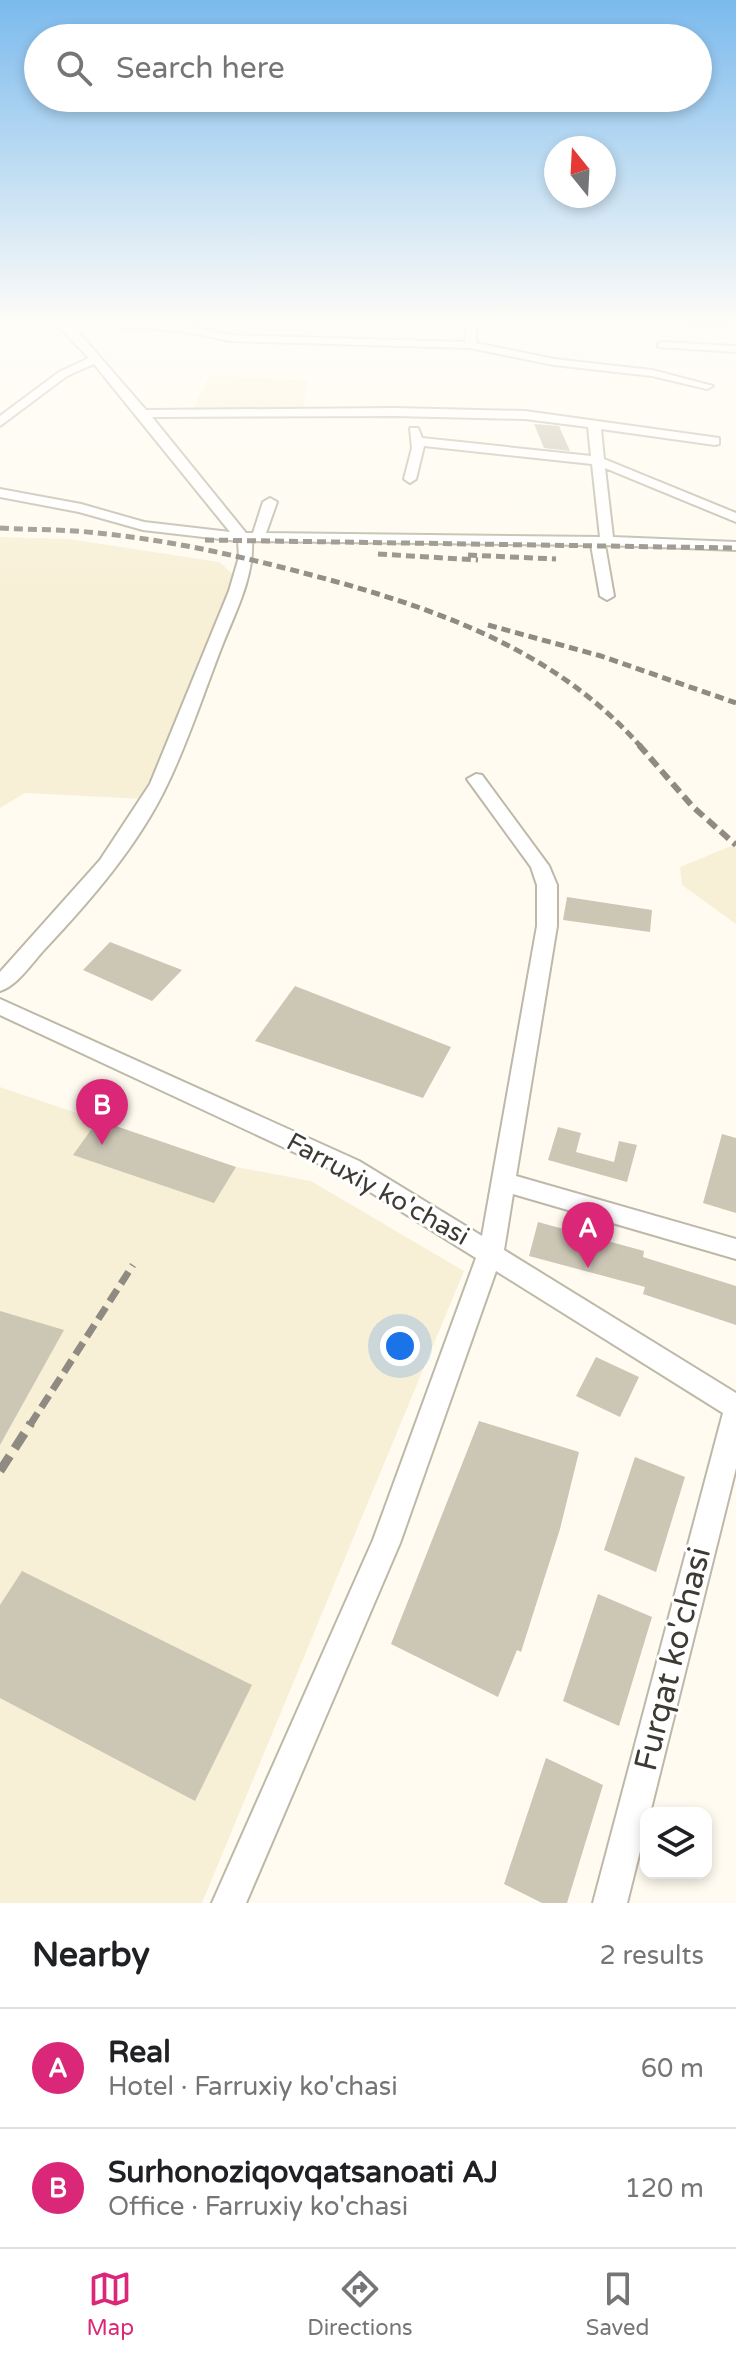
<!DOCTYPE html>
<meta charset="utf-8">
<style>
body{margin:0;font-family:"Varela Round",sans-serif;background:#f6f6f6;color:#202124}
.controls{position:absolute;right:24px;bottom:24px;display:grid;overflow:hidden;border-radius:16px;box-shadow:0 4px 12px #0003}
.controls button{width:72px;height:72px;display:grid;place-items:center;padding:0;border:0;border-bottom:2px solid #e0e0e0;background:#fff;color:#202124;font:40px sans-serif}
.compass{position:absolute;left:544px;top:136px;width:72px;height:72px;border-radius:50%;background:#fff;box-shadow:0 4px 12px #0003;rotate:342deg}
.you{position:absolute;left:400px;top:1346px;width:28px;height:28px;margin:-20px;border:6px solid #fff;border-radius:50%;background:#1a73e8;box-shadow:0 0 0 12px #1a73e833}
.badge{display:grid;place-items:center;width:52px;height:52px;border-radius:50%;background:#db2777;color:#fff;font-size:26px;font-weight:700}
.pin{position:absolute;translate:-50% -66px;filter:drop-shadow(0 2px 4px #0008)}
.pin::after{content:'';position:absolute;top:42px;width:28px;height:24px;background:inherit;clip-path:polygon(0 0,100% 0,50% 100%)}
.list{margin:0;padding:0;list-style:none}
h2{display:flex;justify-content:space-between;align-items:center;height:104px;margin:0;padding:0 32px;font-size:34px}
h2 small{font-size:26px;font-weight:400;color:#757577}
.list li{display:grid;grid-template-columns:52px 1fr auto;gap:24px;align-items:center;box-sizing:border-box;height:120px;padding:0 32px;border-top:2px solid #e0e0e0}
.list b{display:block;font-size:30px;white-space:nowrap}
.list p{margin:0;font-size:26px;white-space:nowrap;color:#757577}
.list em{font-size:26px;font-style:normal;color:#757577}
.icon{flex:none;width:44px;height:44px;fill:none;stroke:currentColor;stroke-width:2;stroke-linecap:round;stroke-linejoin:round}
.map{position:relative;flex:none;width:736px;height:1903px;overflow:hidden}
.search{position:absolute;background:#fff;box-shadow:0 4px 12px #0003;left:24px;right:24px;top:24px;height:88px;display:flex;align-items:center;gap:20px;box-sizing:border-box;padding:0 28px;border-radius:44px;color:#757577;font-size:30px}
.sheet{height:344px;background:#fff}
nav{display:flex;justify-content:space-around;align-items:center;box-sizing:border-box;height:112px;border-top:2px solid #e0e0e0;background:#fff;font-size:22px;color:#757577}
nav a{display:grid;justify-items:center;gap:4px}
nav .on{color:#db2777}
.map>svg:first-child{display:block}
.built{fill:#f8f0d6}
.building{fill:#ccc6b5}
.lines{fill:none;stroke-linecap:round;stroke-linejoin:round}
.minor-casing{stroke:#bdb8a7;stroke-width:4}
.minor{fill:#fff;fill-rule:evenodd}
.rail-far3{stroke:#8f8b83;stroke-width:5;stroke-dasharray:9 5;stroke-linecap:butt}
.rail-far2{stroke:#8f8b83;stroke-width:6;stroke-dasharray:11 6;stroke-linecap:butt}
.rail-far1{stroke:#8f8b83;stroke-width:7;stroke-dasharray:14 7;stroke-linecap:butt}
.rail{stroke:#8f8b83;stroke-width:9;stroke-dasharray:18 9;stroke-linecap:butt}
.labels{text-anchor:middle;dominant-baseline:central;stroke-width:6;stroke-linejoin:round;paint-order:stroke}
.street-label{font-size:26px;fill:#3e3b34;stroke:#fff}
.near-street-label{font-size:32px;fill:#3e3b34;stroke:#fff}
</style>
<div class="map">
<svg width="736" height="1903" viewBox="0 0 736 1903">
<rect width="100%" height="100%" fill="#fffbf0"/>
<g class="built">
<polygon points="210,375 307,381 304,407 192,411"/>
<polygon points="0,537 69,539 219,562 236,577 145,799 25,793 0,808"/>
<polygon points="736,844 736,924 682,885 680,867"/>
<polygon points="0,1087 236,1167 311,1181 464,1271 202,1903 0,1903"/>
</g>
<g class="building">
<polygon points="534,424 559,426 570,451 544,448"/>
<polygon points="567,897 652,910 650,932 563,920"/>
<polygon points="110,942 182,970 152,1001 83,970"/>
<polygon points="295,986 451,1047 423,1098 255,1041"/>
<polygon points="98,1120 236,1167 214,1203 73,1155"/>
<polygon points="558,1127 581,1133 576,1152 614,1162 619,1141 637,1145 627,1182 548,1160"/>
<polygon points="722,1134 736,1138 736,1213 703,1203"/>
<polygon points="538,1222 644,1251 643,1257 736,1286 736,1325 643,1294 645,1287 529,1256"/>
<polygon points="0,1311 64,1330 0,1445"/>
<polygon points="596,1357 639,1377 620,1417 576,1396"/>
<polygon points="479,1421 579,1452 560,1529 521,1652 517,1650 498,1697 391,1644"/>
<polygon points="635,1457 685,1477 656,1572 604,1550"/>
<polygon points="22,1571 252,1685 195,1801 0,1698 0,1605"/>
<polygon points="598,1594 652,1617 619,1726 563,1701"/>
<polygon points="546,1758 603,1785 567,1903 542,1903 504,1884"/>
</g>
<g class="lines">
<g class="minor-casing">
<g id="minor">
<path d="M54,322H66L74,327L146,410L395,408L525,411L719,438V444L715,445L601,429L604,459L736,513V522L605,468L613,537L736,542V550L605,545L614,596L607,600L600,596L591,545L252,541C254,577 235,613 222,646C204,692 189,739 168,783C139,845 90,901 44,950C32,963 17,986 0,991V972L100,860L150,784L229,591L239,557L238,541L143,530L79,512L0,497V489L81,504L144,522L230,532L94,364L67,376L0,426V416L59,372L89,358ZM395,416L525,419L588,427L591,456L422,438L418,428H410L412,448L404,479L410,483L416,479L424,446L592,464L600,537L266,533L277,502L270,498L263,502L253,533H246L152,417Z"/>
<polygon points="121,322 181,325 231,335 465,342 466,322 476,322 476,343 554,359 652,370 713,386 707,389 652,376 554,365 470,348 231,341 181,331 117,327 116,325"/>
<polygon points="664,322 736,322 736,327 669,325"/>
<polygon points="662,342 736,346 736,352 658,347 658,343"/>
<polygon points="476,774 482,775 549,866 557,885 557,926 516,1176 736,1239 736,1259 513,1194 504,1250 736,1393 736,1468 650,1813 646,1813 646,1827 627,1903 593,1903 723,1413 496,1271 400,1543 246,1903 212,1903 373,1540 476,1258 343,1175 0,1015 0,999 359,1161 482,1236 537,926 537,885 531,867 467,779"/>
</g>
</g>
<use href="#minor" class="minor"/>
<g class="rail-far3">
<path d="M0,528C32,530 65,529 97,533C180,541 261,561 341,583C454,615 562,657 641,747"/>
<polyline points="205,540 736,548"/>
<polyline points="378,554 478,560"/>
<polyline points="468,555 556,559"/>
<polyline points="488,625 601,656 736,703"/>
</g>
<polyline class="rail-far2" points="639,745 693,807 736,845"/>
<polyline class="rail-far1" points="30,1425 133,1265"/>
<polyline class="rail" points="0,1471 31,1423"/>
</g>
<linearGradient id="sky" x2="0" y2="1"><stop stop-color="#7bbaed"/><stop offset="0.55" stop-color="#fffdf8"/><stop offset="1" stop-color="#fffdf8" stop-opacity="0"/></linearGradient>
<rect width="736" height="588" fill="url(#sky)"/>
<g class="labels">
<g class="street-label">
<text transform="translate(378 1189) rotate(29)">Farruxiy ko'chasi</text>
</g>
<g class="near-street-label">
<text transform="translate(673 1659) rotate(-76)">Furqat ko'chasi</text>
</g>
</g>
</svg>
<div class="controls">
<button><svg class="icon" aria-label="layers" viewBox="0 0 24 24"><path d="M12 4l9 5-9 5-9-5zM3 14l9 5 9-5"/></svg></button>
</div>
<svg class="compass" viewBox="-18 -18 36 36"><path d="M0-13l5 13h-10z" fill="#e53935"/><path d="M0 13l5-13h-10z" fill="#757577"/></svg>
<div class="you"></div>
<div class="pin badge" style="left:588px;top:1268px">A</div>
<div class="pin badge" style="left:102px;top:1145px">B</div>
<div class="search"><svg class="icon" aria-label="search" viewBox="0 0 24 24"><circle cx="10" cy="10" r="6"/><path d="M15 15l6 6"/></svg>Search here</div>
</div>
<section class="sheet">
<h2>Nearby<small>2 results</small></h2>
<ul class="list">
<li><span class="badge">A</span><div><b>Real</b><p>Hotel · Farruxiy ko'chasi</p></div><em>60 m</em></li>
<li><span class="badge">B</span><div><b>Surhonoziqovqatsanoati AJ</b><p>Office · Farruxiy ko'chasi</p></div><em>120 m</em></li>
</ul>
</section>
<nav>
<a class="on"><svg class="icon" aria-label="map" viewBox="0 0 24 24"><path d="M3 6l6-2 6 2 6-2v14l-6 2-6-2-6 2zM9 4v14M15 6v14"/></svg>Map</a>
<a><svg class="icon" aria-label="directions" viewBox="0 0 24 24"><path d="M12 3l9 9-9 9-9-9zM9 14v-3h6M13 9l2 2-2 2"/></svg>Directions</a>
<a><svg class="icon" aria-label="saved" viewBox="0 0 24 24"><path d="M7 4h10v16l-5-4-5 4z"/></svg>Saved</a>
</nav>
